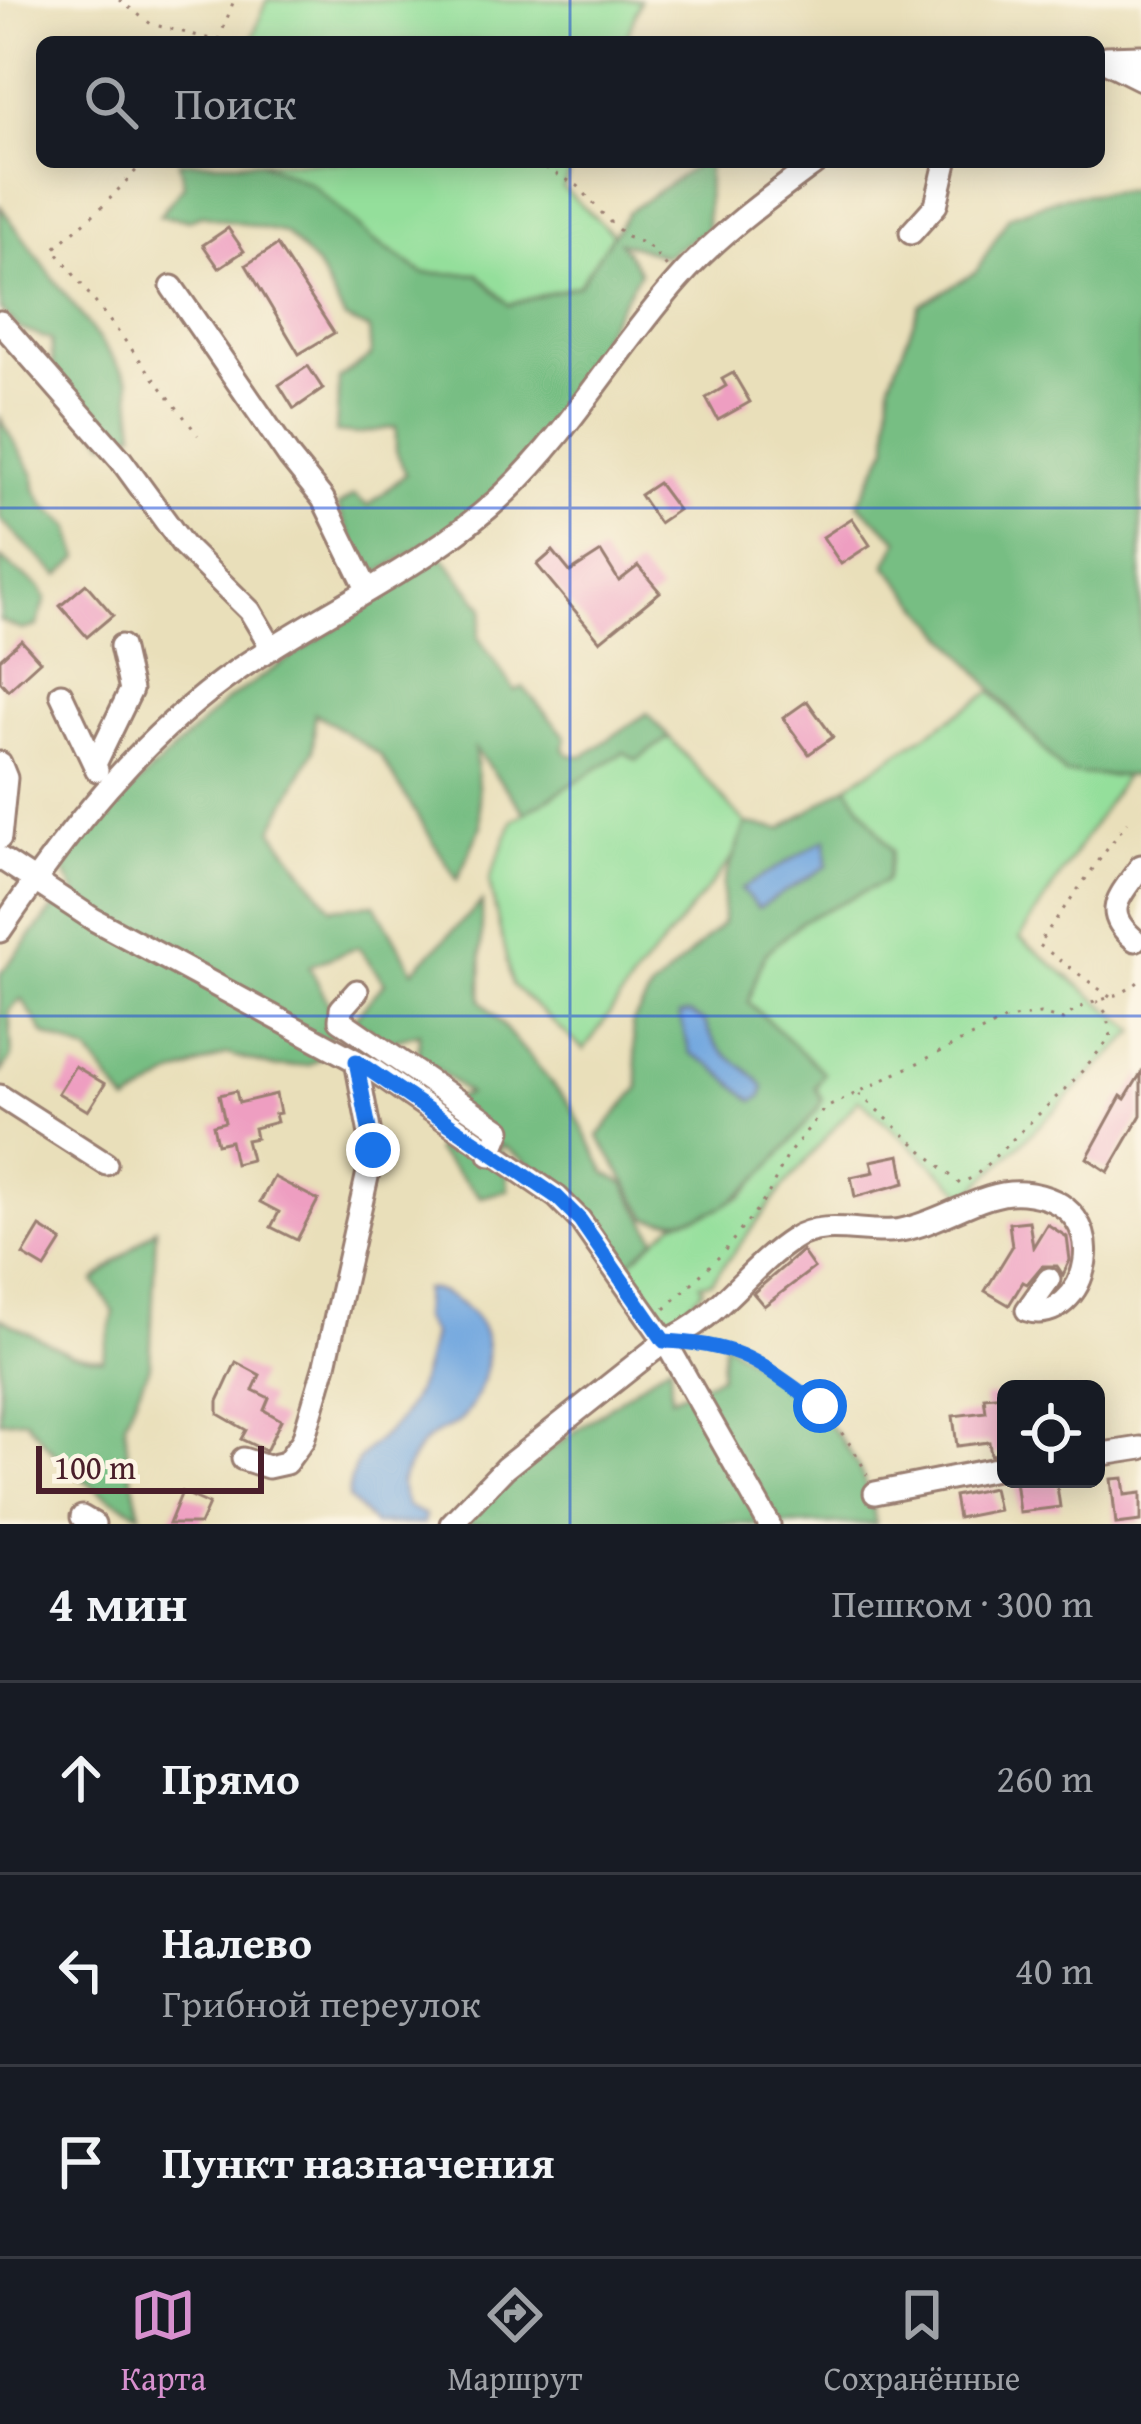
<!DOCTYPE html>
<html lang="ru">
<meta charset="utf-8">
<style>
body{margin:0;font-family:"Gentium Book Plus",serif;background:#242831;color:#f1f3f6}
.controls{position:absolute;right:36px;bottom:36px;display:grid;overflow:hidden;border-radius:18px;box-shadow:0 6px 30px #0003}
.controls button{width:108px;height:108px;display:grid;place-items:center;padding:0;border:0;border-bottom:3px solid #363941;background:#171b24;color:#f1f3f6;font:60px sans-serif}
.scale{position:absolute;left:36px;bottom:30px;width:228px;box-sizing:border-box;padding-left:12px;border:6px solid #4a1f2b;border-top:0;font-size:33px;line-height:42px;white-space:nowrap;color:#4a1f2b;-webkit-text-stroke:9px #fcf5e5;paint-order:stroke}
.stop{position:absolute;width:36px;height:36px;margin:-27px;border:9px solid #1a73e8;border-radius:50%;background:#fff}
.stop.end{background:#1a73e8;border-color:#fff;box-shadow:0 3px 12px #0008}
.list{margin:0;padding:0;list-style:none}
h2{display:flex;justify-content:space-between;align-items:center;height:156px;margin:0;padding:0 48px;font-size:51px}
h2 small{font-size:39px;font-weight:400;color:#9ea1a6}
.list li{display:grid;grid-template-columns:78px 1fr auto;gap:36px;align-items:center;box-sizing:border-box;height:192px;padding:0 48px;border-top:3px solid #363941}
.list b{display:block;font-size:45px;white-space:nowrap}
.list p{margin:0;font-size:39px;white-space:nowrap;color:#9ea1a6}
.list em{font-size:39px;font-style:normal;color:#9ea1a6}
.icon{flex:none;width:66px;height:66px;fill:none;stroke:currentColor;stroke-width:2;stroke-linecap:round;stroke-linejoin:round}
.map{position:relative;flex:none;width:1141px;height:1524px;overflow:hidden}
.search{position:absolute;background:#171b24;box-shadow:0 6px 30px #0003;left:36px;right:36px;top:36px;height:132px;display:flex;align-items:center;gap:30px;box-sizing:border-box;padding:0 42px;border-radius:18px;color:#9ea1a6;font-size:45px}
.sheet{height:732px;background:#171b24}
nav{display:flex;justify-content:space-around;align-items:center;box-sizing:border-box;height:168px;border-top:3px solid #363941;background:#171b24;font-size:33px;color:#9ea1a6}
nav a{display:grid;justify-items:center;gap:6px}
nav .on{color:#d690ce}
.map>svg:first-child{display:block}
.green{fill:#94df9b;stroke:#6f7f63;stroke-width:3}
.forest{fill:#77be83;stroke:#606e57;stroke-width:3}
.water{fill:#72a7df;stroke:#5e6385;stroke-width:3}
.building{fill:#ee9ec1}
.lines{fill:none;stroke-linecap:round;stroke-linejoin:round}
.minor-casing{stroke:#9a7f72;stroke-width:27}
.path{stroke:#9a7f72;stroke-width:3;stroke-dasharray:3 9;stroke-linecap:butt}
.minor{stroke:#fff;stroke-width:21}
.route{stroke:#1a73e8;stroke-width:15}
.grid{fill:none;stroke:#1d4ed8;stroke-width:3;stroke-opacity:0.55}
</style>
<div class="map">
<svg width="1141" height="1524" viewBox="0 0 1141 1524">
<rect width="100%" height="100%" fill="#fcf5e5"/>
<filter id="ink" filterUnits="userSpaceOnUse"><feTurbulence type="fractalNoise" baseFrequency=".00833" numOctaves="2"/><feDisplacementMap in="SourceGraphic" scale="24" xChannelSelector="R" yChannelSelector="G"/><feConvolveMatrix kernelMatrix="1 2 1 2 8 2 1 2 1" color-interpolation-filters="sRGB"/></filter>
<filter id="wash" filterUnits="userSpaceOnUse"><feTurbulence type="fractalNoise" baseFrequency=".004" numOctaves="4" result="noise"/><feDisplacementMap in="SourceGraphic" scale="48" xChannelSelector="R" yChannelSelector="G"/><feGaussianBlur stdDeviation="2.7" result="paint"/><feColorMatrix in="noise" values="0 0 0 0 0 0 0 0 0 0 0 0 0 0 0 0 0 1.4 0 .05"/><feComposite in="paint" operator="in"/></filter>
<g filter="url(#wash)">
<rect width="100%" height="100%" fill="#e9dfba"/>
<g class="green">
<polygon points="267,0 640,0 625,42 251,42"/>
<polygon points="259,162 574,162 563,188 613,234 579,285 508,305 478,274 423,273 372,239 311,184"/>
<polygon points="991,692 1065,774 1125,776 1020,938 1136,1031 967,1196 859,1099 783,1188 712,1281 700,1284 703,1289 670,1326 666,1321 660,1322 623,1268 674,1223 742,1197 783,1150 824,1073 748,1002 764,955 802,921 886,881 892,851 847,786"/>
<polygon points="669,737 746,824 732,859 637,975 584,1050 512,985 489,881 513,820 624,752 637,760"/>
</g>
<g class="forest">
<polygon points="179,162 259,162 311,184 372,239 422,273 478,274 509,305 579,285 628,212 701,162 708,162 707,230 665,256 620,242 640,272 602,335 601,364 550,434 468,517 377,574 365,575 338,506 354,495 368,506 406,474 396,451 396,427 357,434 336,432 339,379 371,356 369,329 345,319 317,266 285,233 202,215 189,220 159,216 184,185"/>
<polygon points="1141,189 1141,776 1065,774 886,565 899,540 858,504 888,446 890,382 920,305 976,272 1009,216 1062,197"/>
<polygon points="0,206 129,380 135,432 106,442 54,376 51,340 20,329 0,309"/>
<polygon points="0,418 34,475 35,489 45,506 70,526 79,558 59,576 0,519"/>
<polygon points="442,556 484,608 478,637 515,691 523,687 566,737 564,749 569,755 584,756 647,713 669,737 637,760 624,752 525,813 475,749 481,826 457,880 380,755 315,713 313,751 272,830 331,908 375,904 413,971 482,902 481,1000 571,1106 606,1173 624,1183 656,1239 623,1268 568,1191 505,1147 493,1145 506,1158 508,1190 481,1197 436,1152 442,1102 468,1094 440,1071 419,1063 419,1033 384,1043 354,1018 385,983 358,947 309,966 332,1010 329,1052 310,1065 274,1067 227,1054 174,1075 127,1104 89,1053 44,1034 22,999 9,1011 12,1057 0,1074 0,974 55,907 81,903 64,871 87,832 226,701"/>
<polygon points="0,558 39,587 46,599 37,626 22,630 0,621"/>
<path d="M847,786L892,851L886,881L802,921L764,955L748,1002L824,1073L815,1087L822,1099L818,1109C771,1163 731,1233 648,1218L598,1136L639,1088L632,1024L651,991L723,923V884L746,824L781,829Z"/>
<path d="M156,1228L150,1364L125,1422L128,1461L140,1514C83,1485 65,1469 25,1419L0,1421V1318L70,1354L103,1359L114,1312L94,1281Z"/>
<path d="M724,1341C795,1393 861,1429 876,1524H467L486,1496L670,1363L671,1398L720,1376Z"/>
</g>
<g class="water">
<polygon points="826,839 827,866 758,908 741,889"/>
<path d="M689,1013L705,1022C719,1063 740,1056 764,1087L762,1096L753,1101L710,1064L690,1053L679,1015Z"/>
<path d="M424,1289C441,1289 460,1302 472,1314C500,1342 484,1391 463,1418C454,1428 441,1429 431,1437C415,1448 408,1467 400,1483L407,1506L425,1515L424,1524H374L348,1498C352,1451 370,1452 397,1422C418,1398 426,1365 432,1334L422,1318Z"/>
</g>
<g id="blocks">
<g class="building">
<polygon points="228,228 244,251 219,268 203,245"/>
<polygon points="277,245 334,333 299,354 246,265"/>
<polygon points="308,366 323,389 294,409 279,385"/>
<polygon points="733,373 750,402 718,420 706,398 726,386 722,379"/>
<polygon points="658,483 678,510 659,523 640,495"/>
<polygon points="852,518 870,545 841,564 823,537"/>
<polygon points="553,551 570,572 601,552 619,581 638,566 660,592 600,641 537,565"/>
<polygon points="86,584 113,615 87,637 60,606"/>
<polygon points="21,640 40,661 8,690 0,681 0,659"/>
<polygon points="807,701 833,737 809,754 783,718"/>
<polygon points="75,1066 105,1084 88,1111 58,1093"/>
<polygon points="1141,1073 1141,1115 1108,1172 1087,1158 1121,1096 1125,1099"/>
<polygon points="236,1091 239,1103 276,1094 280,1113 275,1114 277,1122 254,1128 256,1138 246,1140 251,1160 235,1164 230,1141 217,1144 213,1125 225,1122 219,1095"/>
<polygon points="900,1155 905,1183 855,1197 851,1177 874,1172 871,1161"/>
<polygon points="274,1177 318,1200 297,1240 271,1227 279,1212 260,1202"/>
<polygon points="1029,1221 1033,1247 1047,1224 1067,1237 1070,1260 1063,1275 1057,1266 1042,1266 1027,1284 1023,1282 1009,1305 985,1291 1012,1247 1009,1223"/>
<polygon points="40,1227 62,1241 45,1268 23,1255"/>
<polygon points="802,1251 814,1268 764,1306 753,1293"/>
<polygon points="236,1362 260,1375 253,1390 269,1398 264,1410 281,1420 266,1451 241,1439 246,1430 218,1414 218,1401"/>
<polygon points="1005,1395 1006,1452 991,1455 989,1442 957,1446 953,1416 986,1412 984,1397"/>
<polygon points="1123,1478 1125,1495 1141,1493 1141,1521 1116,1524 1111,1479"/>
<polygon points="1056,1479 1060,1507 1019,1512 1015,1480"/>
<polygon points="993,1488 998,1510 958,1518 954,1496"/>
<polygon points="182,1492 209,1504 200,1524 169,1524"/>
</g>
</g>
</g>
<g filter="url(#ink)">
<use href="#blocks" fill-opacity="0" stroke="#9a7f72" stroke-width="3"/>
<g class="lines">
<g class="minor-casing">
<g id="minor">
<polyline points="1106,57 1141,56"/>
<polyline points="1099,58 1141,79"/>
<polyline points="911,233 936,205 946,162"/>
<polyline points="172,287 290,458 323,499 367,589"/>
<polyline points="0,322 121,460 183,545 250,611 272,648"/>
<polyline points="61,694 97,770"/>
<polyline points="0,763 6,778 0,838"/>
<polyline points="95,764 131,690 121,646"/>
<polyline points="0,858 93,919 373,1070 557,1197 580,1220 665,1341 769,1524"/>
<path d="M0,931C66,833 141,736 239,669C326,609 428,566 505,493C572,429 617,349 678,280C717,235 770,197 817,162"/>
<path d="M1135,940C1100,911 1120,897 1141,866"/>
<polyline points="357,991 341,1009 340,1020 500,1130 490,1155"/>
<polyline points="0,1096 106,1164"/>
<polyline points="1096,1455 1141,1448"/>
<polyline points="243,1459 268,1467 286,1463 303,1440 325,1365 373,1150 356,1061"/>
<polyline points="875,1493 1006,1467"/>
<polyline points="82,1517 94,1524"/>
<path d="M451,1524L505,1468L665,1341C717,1321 746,1269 793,1239C825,1218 866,1236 901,1230C942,1223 984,1189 1023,1193C1126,1203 1083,1329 1027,1310L1049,1279"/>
</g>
</g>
<g class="path">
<polyline points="119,0 151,24 222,42"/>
<polyline points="219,40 234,0"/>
<polyline points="144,162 104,205 54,249 198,435"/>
<polyline points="535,162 578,186 610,222 627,237 646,244 667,267"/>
<polyline points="1110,997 1038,944 1127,822"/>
<polyline points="859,1094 960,1184 975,1176 1077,1077 1111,1037 1106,1013 1097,1001"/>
<path d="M665,1309L722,1254L766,1198L789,1153L824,1109L1007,1019L1040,1014L1063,1020C1087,996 1118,1003 1141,979"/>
<path d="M704,1343C768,1350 842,1417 867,1475"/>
</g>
<use href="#minor" class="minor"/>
</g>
</g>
<g class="lines" filter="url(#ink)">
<path class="route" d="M373,1150L356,1061L557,1197L580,1220L664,1341C742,1344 759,1363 820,1406"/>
</g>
<path class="grid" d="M570,0V42M570,162V1524M0,508H1141M0,1016H1141"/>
</svg>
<div class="controls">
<button><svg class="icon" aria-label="locate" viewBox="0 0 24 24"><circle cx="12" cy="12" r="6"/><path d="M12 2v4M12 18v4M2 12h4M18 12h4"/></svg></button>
</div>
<div class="scale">100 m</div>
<div class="stop" style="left:820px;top:1406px"></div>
<div class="stop end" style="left:373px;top:1150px"></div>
<div class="search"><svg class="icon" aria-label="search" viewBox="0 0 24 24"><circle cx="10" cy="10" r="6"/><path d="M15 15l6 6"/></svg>Поиск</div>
</div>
<section class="sheet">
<h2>4 мин<small>Пешком · 300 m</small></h2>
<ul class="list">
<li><svg class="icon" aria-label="ahead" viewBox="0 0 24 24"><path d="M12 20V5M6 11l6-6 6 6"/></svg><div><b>Прямо</b></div><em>260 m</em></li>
<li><svg class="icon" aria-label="left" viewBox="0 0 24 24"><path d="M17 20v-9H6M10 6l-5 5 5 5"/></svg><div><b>Налево</b><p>Грибной переулок</p></div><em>40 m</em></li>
<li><svg class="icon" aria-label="arrive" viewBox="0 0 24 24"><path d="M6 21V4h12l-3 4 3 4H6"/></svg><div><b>Пункт назначения</b></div></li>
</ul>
</section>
<nav>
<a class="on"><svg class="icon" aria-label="map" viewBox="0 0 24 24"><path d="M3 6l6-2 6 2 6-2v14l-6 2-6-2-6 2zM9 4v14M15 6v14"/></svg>Карта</a>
<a><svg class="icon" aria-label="directions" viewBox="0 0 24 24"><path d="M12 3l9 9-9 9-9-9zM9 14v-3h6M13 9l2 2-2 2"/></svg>Маршрут</a>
<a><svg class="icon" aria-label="saved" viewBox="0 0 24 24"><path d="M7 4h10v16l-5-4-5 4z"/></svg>Сохранённые</a>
</nav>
